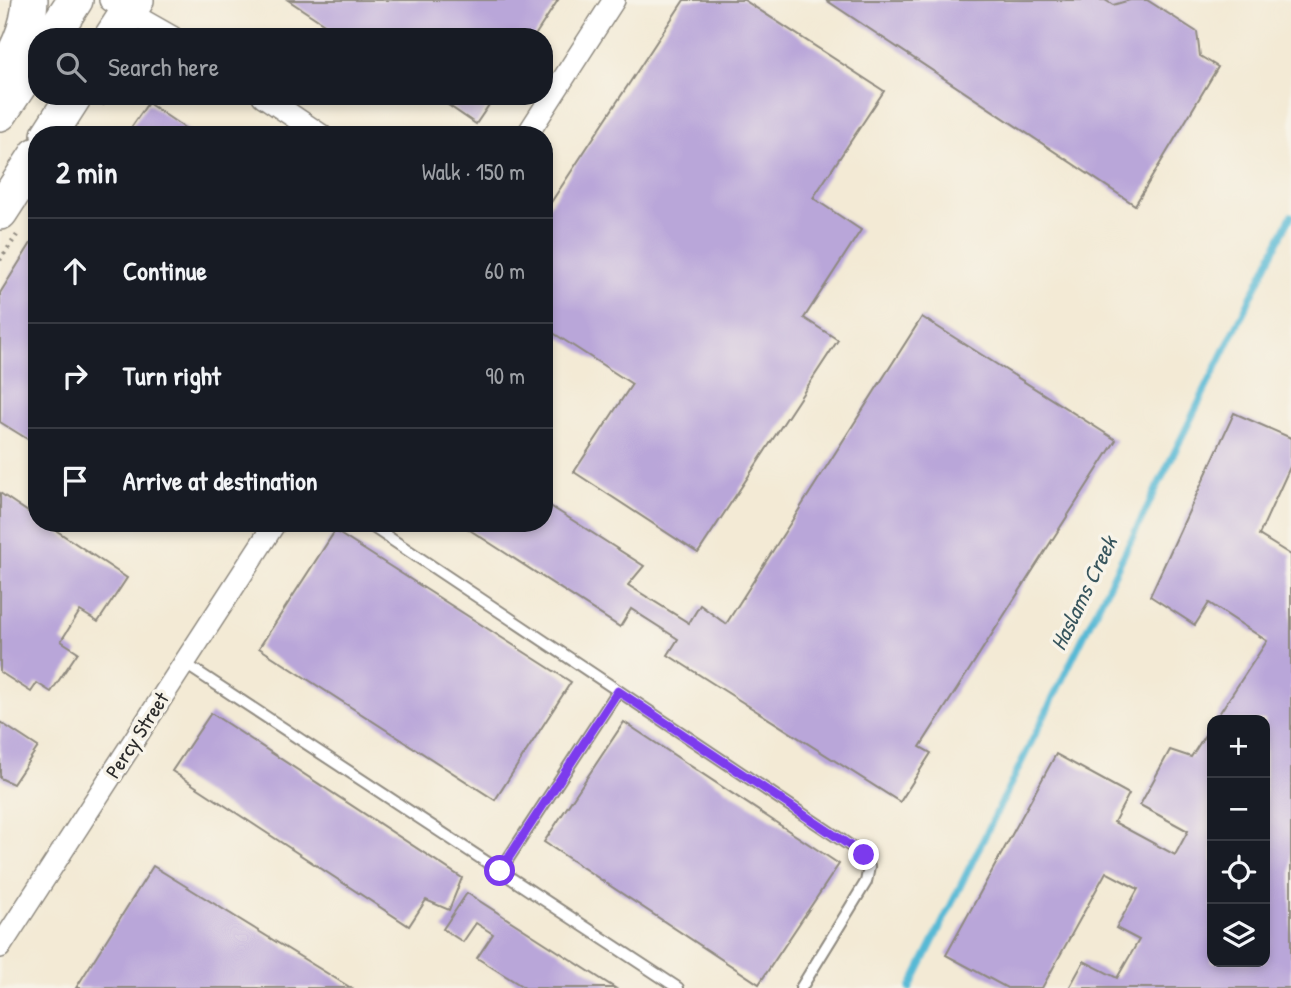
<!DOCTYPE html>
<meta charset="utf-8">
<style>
body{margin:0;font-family:"Patrick Hand",sans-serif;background:#242831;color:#f1f3f6}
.controls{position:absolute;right:21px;bottom:21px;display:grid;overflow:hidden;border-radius:14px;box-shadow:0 4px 10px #0003}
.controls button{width:63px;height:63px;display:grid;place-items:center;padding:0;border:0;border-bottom:2px solid #363941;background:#171b24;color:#f1f3f6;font:35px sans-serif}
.stop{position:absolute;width:21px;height:21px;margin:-16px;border:5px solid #7c3aed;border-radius:50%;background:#fff}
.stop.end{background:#7c3aed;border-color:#fff;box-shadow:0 2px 7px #0008}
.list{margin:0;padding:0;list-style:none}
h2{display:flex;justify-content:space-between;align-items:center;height:91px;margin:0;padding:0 28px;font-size:30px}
h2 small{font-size:23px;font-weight:400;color:#9ea1a6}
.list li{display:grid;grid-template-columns:46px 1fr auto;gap:21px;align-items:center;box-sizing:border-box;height:105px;padding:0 28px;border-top:2px solid #363941}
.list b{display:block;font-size:26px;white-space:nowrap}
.list em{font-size:23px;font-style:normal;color:#9ea1a6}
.icon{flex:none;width:38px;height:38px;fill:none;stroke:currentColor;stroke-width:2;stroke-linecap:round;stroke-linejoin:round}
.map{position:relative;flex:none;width:1291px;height:988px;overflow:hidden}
.search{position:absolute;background:#171b24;box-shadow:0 4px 10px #0003;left:28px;top:28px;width:525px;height:77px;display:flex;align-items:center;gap:18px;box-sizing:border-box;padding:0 24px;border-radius:28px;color:#9ea1a6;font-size:26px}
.panel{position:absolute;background:#171b24;box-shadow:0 4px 10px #0003;left:28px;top:126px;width:525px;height:406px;border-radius:28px}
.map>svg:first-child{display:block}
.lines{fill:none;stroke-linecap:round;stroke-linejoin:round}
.stream{stroke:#57b9d5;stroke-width:7}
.building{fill:#b9a6d9}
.service-casing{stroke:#8f8a80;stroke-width:14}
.minor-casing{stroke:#8f8a80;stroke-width:24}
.trunk-casing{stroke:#8f8a80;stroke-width:38}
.path{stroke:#8f8a80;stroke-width:4.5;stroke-dasharray:2 5;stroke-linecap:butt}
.service{stroke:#fff;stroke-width:10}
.minor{stroke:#fff;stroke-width:21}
.trunk{stroke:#fff;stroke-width:35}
.route{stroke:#7c3aed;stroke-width:9}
.labels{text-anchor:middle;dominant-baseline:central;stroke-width:7;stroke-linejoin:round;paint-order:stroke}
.street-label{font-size:21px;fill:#2b2b2b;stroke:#f7f3e8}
.water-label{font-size:23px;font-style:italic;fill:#38565e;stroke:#f7f3e8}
</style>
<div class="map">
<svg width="1291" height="988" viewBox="0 0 1291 988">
<rect width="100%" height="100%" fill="#f7f3e8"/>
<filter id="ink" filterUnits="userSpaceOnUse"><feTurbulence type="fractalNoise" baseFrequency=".0143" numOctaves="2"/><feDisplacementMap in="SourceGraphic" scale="14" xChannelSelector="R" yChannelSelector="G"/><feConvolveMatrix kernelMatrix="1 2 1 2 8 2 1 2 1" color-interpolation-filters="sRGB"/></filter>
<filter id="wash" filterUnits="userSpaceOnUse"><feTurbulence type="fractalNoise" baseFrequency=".00686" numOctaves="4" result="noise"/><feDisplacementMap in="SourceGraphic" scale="28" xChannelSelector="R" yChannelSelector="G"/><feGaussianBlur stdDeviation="1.57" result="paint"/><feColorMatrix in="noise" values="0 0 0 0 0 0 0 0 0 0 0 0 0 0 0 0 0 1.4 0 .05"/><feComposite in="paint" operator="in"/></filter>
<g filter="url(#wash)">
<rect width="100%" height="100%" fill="#f3ead5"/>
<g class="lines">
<polyline class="stream" points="910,988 1291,216"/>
</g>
<g id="blocks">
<g class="building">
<polygon points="288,0 558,0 534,37 344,37"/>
<polygon points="684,0 744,0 884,91 813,198 861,230 804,318 838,340 698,553 574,472 632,384 544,327 544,213"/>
<polygon points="826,0 1105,0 1113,5 1130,0 1147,0 1197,32 1200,56 1218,67 1135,205"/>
<polygon points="435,96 495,96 476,124"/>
<polygon points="148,103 195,135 126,135"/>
<polygon points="33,240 37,243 37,445 0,422 0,293"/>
<polygon points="922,317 1116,440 920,747 931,753 900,802 668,655 678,639 631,609 620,627 459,523 544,523 544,502 644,566 628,585 689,623 700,605 726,624"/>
<polygon points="1234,413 1291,438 1291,465 1259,535 1291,555 1291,988 1069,988 1084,961 1117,978 1139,940 1116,928 1138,889 1106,872 1042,988 1007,988 946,955 1056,754 1129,794 1114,822 1175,855 1188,831 1140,805 1170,750 1191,757 1212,724 1212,962 1265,962 1265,720 1215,720 1267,641 1209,603 1195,625 1150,596"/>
<polygon points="0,493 37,518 37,523 45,523 127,578 98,622 80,611 61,641 78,652 51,692 37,683 31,692 0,672"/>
<polygon points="335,531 571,682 495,800 259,648"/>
<polygon points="211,713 462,878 449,910 426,900 409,926 172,771"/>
<polygon points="0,722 38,747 13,784 0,778"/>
<polygon points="624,722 839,864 759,984 544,842"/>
<polygon points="153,866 351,988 76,988"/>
<polygon points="467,893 615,988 525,988 477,958 493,934 476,923 463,942 443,929"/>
</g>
</g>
</g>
<g filter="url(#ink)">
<use href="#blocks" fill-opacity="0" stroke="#8f8a80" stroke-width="2"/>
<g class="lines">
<g class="service-casing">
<g id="service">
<polyline points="367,523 864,855 869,867 866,882 801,988"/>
<polyline points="184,663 678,988"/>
<polyline points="500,871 618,691"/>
</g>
</g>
<g class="minor-casing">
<g id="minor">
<polyline points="110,0 128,12 172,37"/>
<polyline points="263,96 321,135"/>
<polyline points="527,135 614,0"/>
<polyline points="0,947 275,523"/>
</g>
</g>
<g class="trunk-casing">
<g id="trunk">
<polyline points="51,37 75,0"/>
<polyline points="112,37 136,0"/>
<path d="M0,79C15,55 29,30 30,0"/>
<polyline points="0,113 33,64"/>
<polyline points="49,135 74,96"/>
<polyline points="0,212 37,155"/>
</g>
</g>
<g class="path">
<polyline points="102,105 108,96"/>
<polyline points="0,260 17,235"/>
</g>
<use href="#service" class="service"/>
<use href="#minor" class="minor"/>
<use href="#trunk" class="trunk"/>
</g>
</g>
<g class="lines" filter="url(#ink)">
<polyline class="route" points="500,871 618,691 864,855"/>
</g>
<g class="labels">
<g class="street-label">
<text transform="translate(137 735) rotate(-57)">Percy Street</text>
</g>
<g class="water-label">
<text transform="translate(1083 593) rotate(-64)">Haslams Creek</text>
</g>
</g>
</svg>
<div class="controls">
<button>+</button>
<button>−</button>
<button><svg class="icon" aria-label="locate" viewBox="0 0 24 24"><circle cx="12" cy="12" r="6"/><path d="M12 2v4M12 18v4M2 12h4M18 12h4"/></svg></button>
<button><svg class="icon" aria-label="layers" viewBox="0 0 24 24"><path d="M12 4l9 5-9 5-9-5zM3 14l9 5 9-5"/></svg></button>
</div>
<div class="stop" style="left:500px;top:871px"></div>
<div class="stop end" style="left:864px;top:855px"></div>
<div class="search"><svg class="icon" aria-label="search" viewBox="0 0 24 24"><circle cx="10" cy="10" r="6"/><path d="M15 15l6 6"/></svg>Search here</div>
<section class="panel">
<h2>2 min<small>Walk · 150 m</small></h2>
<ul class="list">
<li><svg class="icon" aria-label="ahead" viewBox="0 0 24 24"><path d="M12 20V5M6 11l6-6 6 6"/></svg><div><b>Continue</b></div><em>60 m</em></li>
<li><svg class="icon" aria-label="right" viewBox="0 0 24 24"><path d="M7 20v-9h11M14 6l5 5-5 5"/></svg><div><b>Turn right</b></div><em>90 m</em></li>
<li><svg class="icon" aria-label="arrive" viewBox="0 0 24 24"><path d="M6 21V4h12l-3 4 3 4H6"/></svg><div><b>Arrive at destination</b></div></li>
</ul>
</section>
</div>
